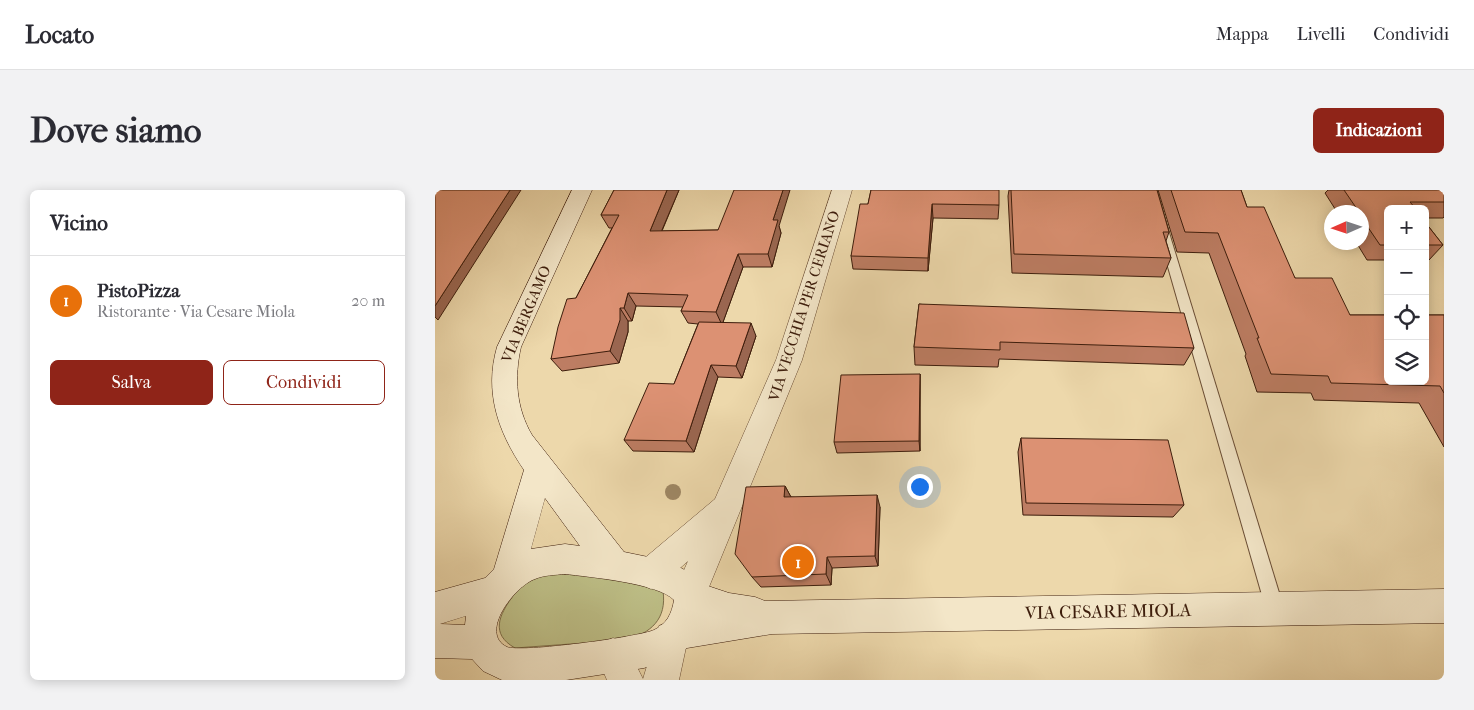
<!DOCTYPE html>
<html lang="it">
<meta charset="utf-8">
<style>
body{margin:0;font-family:"IM FELL French Canon",serif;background:#f2f2f3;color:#2b2b33}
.controls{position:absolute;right:15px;top:15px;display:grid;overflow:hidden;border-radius:8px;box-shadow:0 2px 12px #0003}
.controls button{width:45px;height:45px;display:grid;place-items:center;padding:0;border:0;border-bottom:1px solid #e1e1e2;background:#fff;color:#2b2b33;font:25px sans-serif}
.compass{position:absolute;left:889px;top:15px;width:45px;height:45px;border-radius:50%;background:#fff;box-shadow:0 2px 12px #0003;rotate:267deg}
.you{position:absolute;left:484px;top:296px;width:18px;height:18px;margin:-12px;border:4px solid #fff;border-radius:50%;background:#1a73e8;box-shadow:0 0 0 8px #1a73e833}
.badge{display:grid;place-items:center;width:32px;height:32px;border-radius:50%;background:#8f2418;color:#fff;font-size:16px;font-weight:700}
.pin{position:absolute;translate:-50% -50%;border:2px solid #fff;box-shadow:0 1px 5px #0006}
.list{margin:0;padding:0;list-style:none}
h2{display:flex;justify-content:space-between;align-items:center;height:65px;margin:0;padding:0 20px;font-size:21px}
h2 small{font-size:16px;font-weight:400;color:#7c7c81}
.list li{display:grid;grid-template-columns:32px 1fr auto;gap:15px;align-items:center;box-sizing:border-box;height:90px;padding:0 20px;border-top:1px solid #e1e1e2}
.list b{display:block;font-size:19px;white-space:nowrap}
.list p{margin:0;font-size:16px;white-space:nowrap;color:#7c7c81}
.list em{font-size:16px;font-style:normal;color:#7c7c81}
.actions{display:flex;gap:10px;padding:15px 20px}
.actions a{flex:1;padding:11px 0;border:1px solid #8f2418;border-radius:8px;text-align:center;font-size:18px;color:#8f2418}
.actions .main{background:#8f2418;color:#fff}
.icon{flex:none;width:28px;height:28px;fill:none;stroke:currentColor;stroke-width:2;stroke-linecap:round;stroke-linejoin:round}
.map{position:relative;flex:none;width:1009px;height:490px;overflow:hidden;border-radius:8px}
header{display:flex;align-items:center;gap:30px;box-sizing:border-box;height:70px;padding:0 25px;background:#fff;border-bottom:1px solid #e1e1e2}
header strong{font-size:24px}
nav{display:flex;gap:28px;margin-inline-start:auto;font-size:18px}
.intro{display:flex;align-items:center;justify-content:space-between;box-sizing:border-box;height:120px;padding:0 30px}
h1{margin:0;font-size:35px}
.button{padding:12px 22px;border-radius:8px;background:#8f2418;color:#fff;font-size:18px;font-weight:700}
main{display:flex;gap:30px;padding:0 30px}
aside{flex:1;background:#fff;border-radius:8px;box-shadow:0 2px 12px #0003}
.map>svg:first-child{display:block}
.green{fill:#bdbe86;stroke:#7d6e49}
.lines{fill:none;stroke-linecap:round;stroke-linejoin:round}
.lane-casing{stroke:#694c34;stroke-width:2}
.street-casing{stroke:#694c34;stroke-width:1}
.secondary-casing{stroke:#3d1d0c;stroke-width:1}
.lane{fill:#f3e6c8;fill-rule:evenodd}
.street{fill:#f3e6c8;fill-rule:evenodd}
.secondary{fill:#f3e6c8;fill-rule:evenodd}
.tree{fill:#9e8764}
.wall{fill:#bd7d63;stroke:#3d1d0c}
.shaded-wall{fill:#9a6650;stroke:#3d1d0c}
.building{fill:#dc9173;stroke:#3d1d0c}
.labels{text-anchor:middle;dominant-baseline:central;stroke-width:5;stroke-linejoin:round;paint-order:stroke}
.street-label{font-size:15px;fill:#3d1d0c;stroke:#f3e6c8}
.near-street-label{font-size:18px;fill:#3d1d0c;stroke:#f3e6c8}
</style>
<header>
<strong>Locato</strong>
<nav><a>Mappa</a><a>Livelli</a><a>Condividi</a></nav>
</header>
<div class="intro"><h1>Dove siamo</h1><a class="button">Indicazioni</a></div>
<main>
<aside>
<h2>Vicino<small></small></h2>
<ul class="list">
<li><span class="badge" style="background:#e8710a">1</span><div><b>PistoPizza</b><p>Ristorante · Via Cesare Miola</p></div><em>20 m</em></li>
</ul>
<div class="actions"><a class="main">Salva</a><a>Condividi</a></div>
</aside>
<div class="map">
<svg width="1009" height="490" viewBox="0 0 1009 490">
<rect width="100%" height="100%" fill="#edd8ab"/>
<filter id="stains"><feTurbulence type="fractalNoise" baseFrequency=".004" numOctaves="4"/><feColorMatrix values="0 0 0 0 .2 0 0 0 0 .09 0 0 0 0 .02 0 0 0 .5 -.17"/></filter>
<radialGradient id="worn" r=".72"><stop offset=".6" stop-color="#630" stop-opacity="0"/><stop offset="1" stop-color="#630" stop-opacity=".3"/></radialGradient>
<path class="green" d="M119,379L207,390L228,401C232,429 216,443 191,450L80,458C55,444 64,425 78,406C81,401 85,394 89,390C97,385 110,382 119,379Z"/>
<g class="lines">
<g class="lane-casing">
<polygon id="lane" points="711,0 721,0 849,419 846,425 840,428 834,425 831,419"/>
</g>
<g class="street-casing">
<g id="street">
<polygon points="397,0 417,0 367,170 267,414 255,419 243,414 239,403 253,371 227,394 216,399 205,394 200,383 205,372 280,309 341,170"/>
<polygon points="236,431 248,436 253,448 244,490 172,490 161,465 166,453 178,448 190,453 208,489 224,436"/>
</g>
</g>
<g class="secondary-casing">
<path id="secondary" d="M137,0H157L86,157C79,187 81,218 97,245L189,362L218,368L246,378L259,385L267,394L294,403L320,407L330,411L1009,399V433L337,444L252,458L239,467L209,478L131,490H67L48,481L37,469L0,468V402L50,388L59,379L89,280C63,242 49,202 62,157ZM110,308L145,356L130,354L96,359ZM130,384C154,387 223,393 239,410C237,423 232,434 219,440C204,447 85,463 72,457C43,443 80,396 100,389C109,385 120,385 130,384ZM31,426L30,435L5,434Z"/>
</g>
<use href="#lane" class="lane"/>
<use href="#street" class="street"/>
<use href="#secondary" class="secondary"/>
</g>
<circle class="tree" cx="238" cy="302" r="8"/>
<g class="wall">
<polygon points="179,0 244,0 227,41 283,40 344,36 346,43 337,77 308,77 288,132 321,146 307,188 283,187 259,262 198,261 189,250 239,194 263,134 253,133 246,121 248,117 201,116 197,131 193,131 193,142 184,173 127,181 116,169 141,108 177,38 174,38 166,25"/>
<polygon points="436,0 564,15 563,29 498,28 493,81 418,79 416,66 433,14"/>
<polygon points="574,0 722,0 734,42 731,51 736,68 728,87 577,83 573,6"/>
<polygon points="723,0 806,0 812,17 860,88 915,125 1009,125 1009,257 984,213 879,210 876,203 822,202 810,166 811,164 774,63 742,62"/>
<polygon points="893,0 1009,0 1009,27 1008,28 990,28 990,19 953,19 953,70 932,70 921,52 926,52 926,22 902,22 890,3"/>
<polygon points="990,32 1008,55 993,71 990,71"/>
<polygon points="484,114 759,158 749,175 564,169 563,177 480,175 479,157"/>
<polygon points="485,184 485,261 402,263 399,252"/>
<polygon points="586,248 749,315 738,327 588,325 583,262"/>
<polygon points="350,296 356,307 445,317 443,376 397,378 396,395 326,397 317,387"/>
</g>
<g class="shaded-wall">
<polygon points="75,0 86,0 3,130 0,127 0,116"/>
<polygon points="232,0 244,0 221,54 215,41"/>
<polygon points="348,0 355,0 344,36 346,43 337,77 333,64 338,30"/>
<polygon points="497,14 498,28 493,81 493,68"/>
<polygon points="303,64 308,77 287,135 281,122"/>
<polygon points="193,103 201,116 197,131 189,118"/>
<polygon points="185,118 193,131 193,142 184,173 175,161"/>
<polygon points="316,133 321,146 307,188 301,176"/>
<polygon points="276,175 283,187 259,262 251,251"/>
<polygon points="485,184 485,261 484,251"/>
<polygon points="350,296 357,309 349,307"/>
<polygon points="442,305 445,317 443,376 440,366"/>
<polygon points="392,367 397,378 396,395 391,384"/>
</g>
<g class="building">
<polygon points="0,0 75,0 0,116"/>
<polygon points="179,0 232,0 215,41 283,40 299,0 348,0 338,30 343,30 333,64 303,64 281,122 246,121 253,105 193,103 189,118 185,118 185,130 175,161 116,169 123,137 132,109 141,108 184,25 166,25"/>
<polygon points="436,0 564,0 564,15 497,14 493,68 416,66 425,14 433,14"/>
<polygon points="576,0 722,0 734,42 728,42 736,68 579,64"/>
<polygon points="736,0 806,0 812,17 829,17 860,88 897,88 915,125 953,125 953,191 990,191 990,125 1009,125 1009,203 1005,196 896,193 893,186 836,184 822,148 824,148 783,43 750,42"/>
<polygon points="909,0 1009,0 1009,12 975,12 981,19 953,19 953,55 945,55 926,27 926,22 924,22"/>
<polygon points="990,32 1008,55 990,55"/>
<polygon points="484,114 749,123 759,158 565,152 565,160 479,157"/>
<polygon points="264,132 316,133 301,176 276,175 251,251 189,250 214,193 239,194"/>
<polygon points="485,184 484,251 399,252 406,185"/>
<polygon points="586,248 733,250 749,315 591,313"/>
<polygon points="350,296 349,307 442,305 440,366 392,367 391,384 317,387 300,364 311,297"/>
</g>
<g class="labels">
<g class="street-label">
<text transform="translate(369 116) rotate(-72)">VIA VECCHIA PER CERIANO</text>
<text transform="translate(91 124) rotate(-67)">VIA BERGAMO</text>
</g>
<g class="near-street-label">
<text transform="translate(673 422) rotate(-1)">VIA CESARE MIOLA</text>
</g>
</g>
<rect width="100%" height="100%" filter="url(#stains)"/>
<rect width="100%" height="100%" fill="url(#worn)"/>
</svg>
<div class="controls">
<button>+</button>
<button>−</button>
<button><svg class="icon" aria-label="locate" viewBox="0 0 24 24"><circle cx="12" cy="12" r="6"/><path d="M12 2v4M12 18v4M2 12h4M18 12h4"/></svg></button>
<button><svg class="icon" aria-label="layers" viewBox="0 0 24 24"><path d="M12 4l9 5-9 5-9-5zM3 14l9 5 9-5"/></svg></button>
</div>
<svg class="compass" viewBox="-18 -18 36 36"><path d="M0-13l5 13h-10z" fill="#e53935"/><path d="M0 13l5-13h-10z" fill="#7c7c81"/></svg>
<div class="you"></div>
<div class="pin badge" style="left:363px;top:372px;background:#e8710a">1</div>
</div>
</main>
